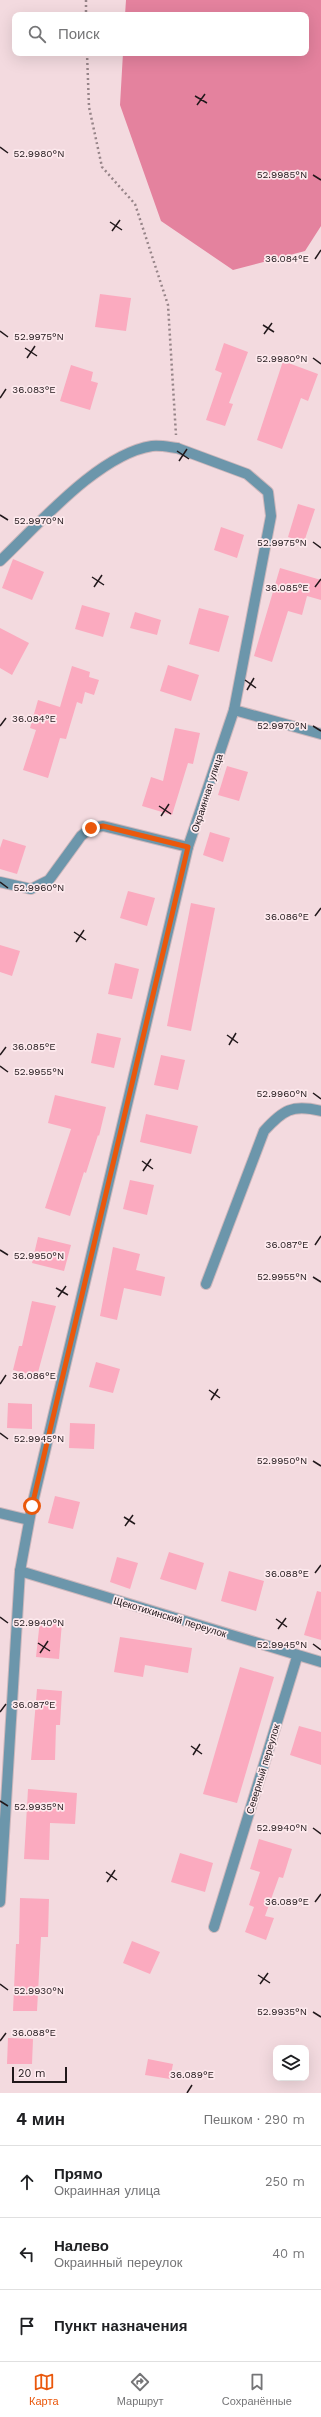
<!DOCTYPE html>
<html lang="ru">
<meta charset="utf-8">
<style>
body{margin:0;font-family:"Work Sans",sans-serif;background:#f2f2f2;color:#202124}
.controls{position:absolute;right:12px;bottom:12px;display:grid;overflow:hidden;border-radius:8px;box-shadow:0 4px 16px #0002}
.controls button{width:36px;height:36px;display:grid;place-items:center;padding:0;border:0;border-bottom:1px solid #e0e0e0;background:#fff;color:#202124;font:20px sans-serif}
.scale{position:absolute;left:12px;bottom:10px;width:55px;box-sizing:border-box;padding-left:4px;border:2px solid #21181b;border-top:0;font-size:11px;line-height:14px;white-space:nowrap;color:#21181b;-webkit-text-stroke:3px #fde9ed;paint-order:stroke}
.stop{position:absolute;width:12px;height:12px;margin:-9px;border:3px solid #ea580c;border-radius:50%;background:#fff}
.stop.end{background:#ea580c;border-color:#fff;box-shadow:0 1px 4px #0008}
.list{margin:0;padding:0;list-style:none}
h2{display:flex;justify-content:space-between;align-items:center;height:52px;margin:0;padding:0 16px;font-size:17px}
h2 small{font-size:13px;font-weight:400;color:#757577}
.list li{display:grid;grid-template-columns:26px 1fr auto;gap:12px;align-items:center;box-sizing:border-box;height:72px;padding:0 16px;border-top:1px solid #e0e0e0}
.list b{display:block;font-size:15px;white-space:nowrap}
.list p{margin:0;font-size:13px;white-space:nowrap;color:#757577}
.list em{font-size:13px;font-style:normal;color:#757577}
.icon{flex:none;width:22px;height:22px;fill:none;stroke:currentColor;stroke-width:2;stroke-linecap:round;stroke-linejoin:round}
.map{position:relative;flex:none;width:321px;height:2093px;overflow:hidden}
.search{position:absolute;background:#fff;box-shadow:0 4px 16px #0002;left:12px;right:12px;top:12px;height:44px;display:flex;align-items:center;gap:10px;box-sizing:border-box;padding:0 14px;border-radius:8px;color:#757577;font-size:15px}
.sheet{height:268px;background:#fff}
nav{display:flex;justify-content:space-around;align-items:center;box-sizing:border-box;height:56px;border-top:1px solid #e0e0e0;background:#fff;font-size:11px;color:#757577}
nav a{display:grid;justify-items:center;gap:2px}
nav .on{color:#ea580c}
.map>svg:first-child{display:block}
.water{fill:#e4829e}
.building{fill:#fbaabf}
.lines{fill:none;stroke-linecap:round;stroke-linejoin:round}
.lane-casing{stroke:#cdb7bc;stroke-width:12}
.street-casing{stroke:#cdb7bc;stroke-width:12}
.path{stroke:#968488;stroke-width:2.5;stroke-dasharray:2 3;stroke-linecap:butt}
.lane{stroke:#6c96ab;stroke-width:10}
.street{stroke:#6c96ab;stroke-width:10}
.route{stroke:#ea580c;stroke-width:5}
.ticks{fill:none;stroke:#21181b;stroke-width:1.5}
.labels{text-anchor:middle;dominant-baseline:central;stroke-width:3.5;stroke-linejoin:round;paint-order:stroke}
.street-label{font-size:10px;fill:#21181b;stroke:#fde9ed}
.ticks-label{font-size:10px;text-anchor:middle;fill:#21181b;stroke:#fde9ed;stroke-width:3.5;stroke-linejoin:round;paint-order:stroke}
</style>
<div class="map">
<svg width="321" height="2093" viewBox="0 0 321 2093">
<rect width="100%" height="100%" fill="#f3dadf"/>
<polygon class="water" points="126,0 321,0 321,226 305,251 233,270 161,221 120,105 123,53 306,53 306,15 125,15"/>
<g class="building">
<polygon points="100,294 131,298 126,331 95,327"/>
<polygon points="224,343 248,352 229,403 233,404 225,426 206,420 222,373 215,370"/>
<polygon points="283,361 318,374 308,401 301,398 282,449 257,440"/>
<polygon points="71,365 93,372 91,381 98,383 90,410 60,401"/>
<polygon points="298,504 315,509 304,542 288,537"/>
<polygon points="221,527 244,535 237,558 214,550"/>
<polygon points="13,559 44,572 32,600 2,588"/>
<polygon points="280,568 321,580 321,600 307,596 302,615 288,611 272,662 254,656"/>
<polygon points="82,605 110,613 103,637 75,629"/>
<polygon points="199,608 229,616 219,652 189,644"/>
<polygon points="135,612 161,620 157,635 130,628"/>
<polygon points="0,628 29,643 12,675 0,668"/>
<polygon points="168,665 199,675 191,701 160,691"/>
<polygon points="72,666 90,672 89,677 99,680 94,695 85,692 82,704 77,702 66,739 60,738 48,778 23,770 36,730 30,728 38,700 60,707"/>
<polygon points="175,728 200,733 193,764 188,763 172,815 142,806 151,777 163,781"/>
<polygon points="227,766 248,772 239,801 218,795"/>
<polygon points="210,832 230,838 223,862 203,855"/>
<polygon points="3,839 26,846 17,874 0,869 0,848"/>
<polygon points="128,891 155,898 147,926 120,918"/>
<polygon points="191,903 215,908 191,1031 167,1026"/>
<polygon points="0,945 20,951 12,976 0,972"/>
<polygon points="115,963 139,969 132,999 108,994"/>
<polygon points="97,1033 121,1038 114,1068 91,1063"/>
<polygon points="161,1055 185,1060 178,1090 154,1085"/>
<polygon points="55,1095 106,1107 99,1136 98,1135 86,1173 84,1172 70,1216 45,1208 71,1129 48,1123"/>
<polygon points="146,1114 198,1126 191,1154 140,1142"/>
<polygon points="130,1180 154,1185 147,1215 123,1209"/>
<polygon points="38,1237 71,1245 64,1271 32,1263"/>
<polygon points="113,1247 140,1254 136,1270 165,1277 161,1296 124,1288 117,1320 100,1316"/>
<polygon points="32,1301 56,1306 37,1376 13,1370 19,1346 22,1346"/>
<polygon points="96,1362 120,1369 113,1393 89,1387"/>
<polygon points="8,1403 32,1404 32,1429 7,1428"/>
<polygon points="70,1423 95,1424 94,1449 69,1448"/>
<polygon points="55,1496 80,1502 73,1529 48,1523"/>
<polygon points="169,1552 204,1563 196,1590 160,1579"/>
<polygon points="117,1557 138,1563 130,1589 110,1582"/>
<polygon points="229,1571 264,1581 256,1611 221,1601"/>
<polygon points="317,1591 321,1592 321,1640 304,1635"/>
<polygon points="40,1620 62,1622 59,1659 36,1657"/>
<polygon points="120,1637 192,1648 188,1673 145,1665 143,1677 114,1672"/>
<polygon points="240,1667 274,1677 237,1803 203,1794"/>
<polygon points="37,1689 62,1691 60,1725 56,1725 55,1760 31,1760"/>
<polygon points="299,1726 321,1732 321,1765 290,1755"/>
<polygon points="28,1789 77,1793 75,1824 50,1823 49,1860 24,1859"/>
<polygon points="259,1839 292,1849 283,1878 279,1877 265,1916 274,1918 266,1940 245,1932 254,1907 249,1905 260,1872 250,1869"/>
<polygon points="180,1853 213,1863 205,1892 171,1882"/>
<polygon points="20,1898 49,1899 48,1937 41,1937 37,2011 13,2011 16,1944 19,1944"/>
<polygon points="132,1941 160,1952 150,1974 123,1963"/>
<polygon points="8,2038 33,2039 32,2064 7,2064"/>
<polygon points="148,2059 173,2064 170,2079 145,2075"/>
</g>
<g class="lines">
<g class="lane-casing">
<g id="lane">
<path d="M0,561C39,524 99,454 152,446C160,445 169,447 177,448"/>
<polyline points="0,882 31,889 49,880 81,836 91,828 103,826 188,847"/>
<path d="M206,1284L264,1131C283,1110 292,1104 321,1111"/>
<polyline points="0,1513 29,1520"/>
<polyline points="214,1927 297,1657"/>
</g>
</g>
<g class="street-casing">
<g id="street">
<polyline points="234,710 321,734"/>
<polyline points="20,1571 321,1662"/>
<polyline points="0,1902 20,1571 32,1506 188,847 234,710 271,516 268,492 247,474 177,448"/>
</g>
</g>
<g class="path">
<polyline points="86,0 86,15"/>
<polyline points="87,53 89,107 102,167 135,204 168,305 176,435"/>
</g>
<use href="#lane" class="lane"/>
<use href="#street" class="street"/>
</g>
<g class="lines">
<polyline class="route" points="32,1506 188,847 103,826 91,828"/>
</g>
<path class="ticks" d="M195,96L207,103M197,105L205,94M0,147L8,153M313,175L321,180M110,222L122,230M112,231L120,220M315,259L321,250M263,325L274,332M0,331L8,337M264,334L272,323M25,348L37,356M27,358L35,346M313,358L321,364M0,398L6,389M177,451L189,459M179,461L187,449M0,515L8,520M313,542L321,548M92,577L104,585M94,587L102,575M315,587L321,579M245,680L256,688M247,690L254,678M0,726L6,718M313,726L321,731M159,806L171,814M161,816L169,804M0,882L8,888M315,916L321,908M74,932L86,940M76,942L84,930M227,1035L238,1043M229,1045L236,1033M0,1055L6,1047M0,1066L8,1072M313,1093L321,1099M142,1161L153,1169M143,1171L151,1159M315,1245L321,1236M0,1250L8,1255M313,1277L321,1282M56,1288L68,1295M58,1297L66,1286M0,1384L6,1375M209,1390L220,1398M211,1400L218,1389M0,1433L8,1439M313,1461L321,1466M124,1517L135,1524M125,1526L133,1515M315,1573L321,1565M0,1617L8,1623M276,1619L287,1627M278,1629L286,1618M38,1643L50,1651M313,1644L321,1650M40,1653L48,1641M0,1712L6,1704M191,1746L202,1754M193,1755L200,1744M0,1801L8,1806M313,1828L321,1834M106,1872L117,1880M107,1882L115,1870M315,1902L321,1894M258,1975L270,1983M0,1984L8,1990M260,1984L268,1973M313,2012L321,2017M0,2041L6,2033M187,2093L192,2085"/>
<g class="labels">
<g class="street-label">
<text transform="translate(207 793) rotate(-72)">Окраинная улица</text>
<text transform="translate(170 1617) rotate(17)">Щекотихинский переулок</text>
<text transform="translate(263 1769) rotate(-73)">Северный переулок</text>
</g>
</g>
<g class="ticks-label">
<text x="39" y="157">52.9980°N</text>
<text x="282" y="178">52.9985°N</text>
<text x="287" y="262">36.084°E</text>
<text x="39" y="340">52.9975°N</text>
<text x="282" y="362">52.9980°N</text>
<text x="34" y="393">36.083°E</text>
<text x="39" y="524">52.9970°N</text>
<text x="282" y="546">52.9975°N</text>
<text x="287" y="591">36.085°E</text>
<text x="34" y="722">36.084°E</text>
<text x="282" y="729">52.9970°N</text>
<text x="39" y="891">52.9960°N</text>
<text x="287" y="920">36.086°E</text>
<text x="34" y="1050">36.085°E</text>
<text x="39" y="1075">52.9955°N</text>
<text x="282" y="1097">52.9960°N</text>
<text x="287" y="1248">36.087°E</text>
<text x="39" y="1259">52.9950°N</text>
<text x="282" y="1280">52.9955°N</text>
<text x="34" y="1379">36.086°E</text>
<text x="39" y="1442">52.9945°N</text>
<text x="282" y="1464">52.9950°N</text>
<text x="287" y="1577">36.088°E</text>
<text x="39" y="1626">52.9940°N</text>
<text x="282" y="1648">52.9945°N</text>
<text x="34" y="1708">36.087°E</text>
<text x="39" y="1810">52.9935°N</text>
<text x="282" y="1831">52.9940°N</text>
<text x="287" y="1905">36.089°E</text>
<text x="39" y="1994">52.9930°N</text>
<text x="282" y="2015">52.9935°N</text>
<text x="34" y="2036">36.088°E</text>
<text x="192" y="2078">36.089°E</text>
</g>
</svg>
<div class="controls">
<button><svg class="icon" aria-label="layers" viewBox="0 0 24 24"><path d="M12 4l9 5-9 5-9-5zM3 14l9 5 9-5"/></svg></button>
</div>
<div class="scale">20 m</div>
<div class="stop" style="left:32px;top:1506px"></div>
<div class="stop end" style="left:91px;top:828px"></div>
<div class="search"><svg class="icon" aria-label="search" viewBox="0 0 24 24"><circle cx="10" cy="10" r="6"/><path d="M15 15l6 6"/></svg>Поиск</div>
</div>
<section class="sheet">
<h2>4 мин<small>Пешком · 290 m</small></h2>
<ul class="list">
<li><svg class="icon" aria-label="ahead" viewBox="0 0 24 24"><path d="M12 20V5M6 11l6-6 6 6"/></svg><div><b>Прямо</b><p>Окраинная улица</p></div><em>250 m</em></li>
<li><svg class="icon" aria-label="left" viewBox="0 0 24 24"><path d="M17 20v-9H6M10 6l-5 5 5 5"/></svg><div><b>Налево</b><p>Окраинный переулок</p></div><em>40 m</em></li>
<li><svg class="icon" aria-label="arrive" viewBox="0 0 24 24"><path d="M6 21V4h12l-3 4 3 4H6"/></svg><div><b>Пункт назначения</b></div></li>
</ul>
</section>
<nav>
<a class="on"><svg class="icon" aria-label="map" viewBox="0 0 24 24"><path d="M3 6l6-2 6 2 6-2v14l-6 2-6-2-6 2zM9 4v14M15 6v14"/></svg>Карта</a>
<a><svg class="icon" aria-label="directions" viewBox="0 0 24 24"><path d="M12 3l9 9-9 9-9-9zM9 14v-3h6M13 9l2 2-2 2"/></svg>Маршрут</a>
<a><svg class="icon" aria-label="saved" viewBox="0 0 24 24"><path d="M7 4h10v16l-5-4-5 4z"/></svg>Сохранённые</a>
</nav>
